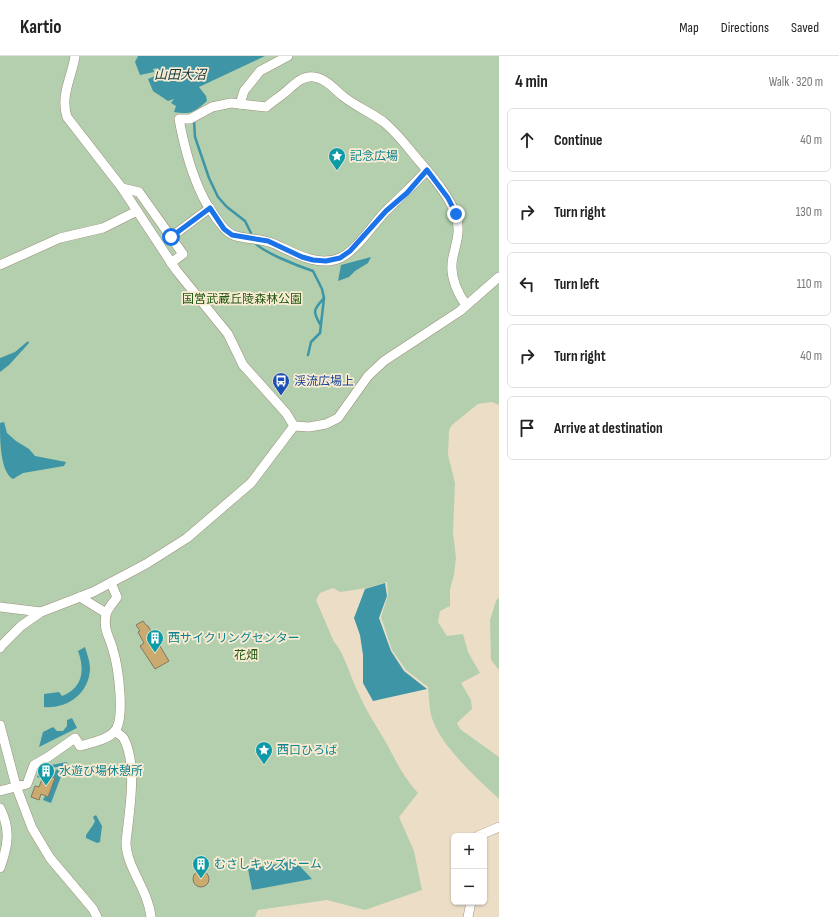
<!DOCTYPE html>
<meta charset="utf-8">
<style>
body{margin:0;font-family:"Sofia Sans Condensed","Noto Sans JP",sans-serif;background:#f2f2f2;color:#222}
.controls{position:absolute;right:12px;bottom:12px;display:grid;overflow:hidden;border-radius:6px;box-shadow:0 1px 3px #0004}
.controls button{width:36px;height:36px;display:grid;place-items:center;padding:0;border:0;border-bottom:1px solid #e0e0e0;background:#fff;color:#222;font:20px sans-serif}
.stop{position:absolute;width:12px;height:12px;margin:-9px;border:3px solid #1a73e8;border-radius:50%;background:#fff}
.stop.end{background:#1a73e8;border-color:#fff;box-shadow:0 1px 4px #0008}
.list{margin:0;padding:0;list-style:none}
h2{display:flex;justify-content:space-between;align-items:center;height:52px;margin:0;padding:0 16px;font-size:17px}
h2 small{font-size:13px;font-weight:400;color:#767676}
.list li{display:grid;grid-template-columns:26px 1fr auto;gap:12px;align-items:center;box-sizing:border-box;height:64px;margin:0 8px 8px;padding:0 8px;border:1px solid #e0e0e0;border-radius:6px}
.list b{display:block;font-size:15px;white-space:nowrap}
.list em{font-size:13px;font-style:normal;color:#767676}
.icon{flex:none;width:22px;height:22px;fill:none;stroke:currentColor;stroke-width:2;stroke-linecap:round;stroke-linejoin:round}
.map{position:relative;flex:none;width:499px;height:861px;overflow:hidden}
header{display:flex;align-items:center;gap:24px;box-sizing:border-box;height:56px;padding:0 20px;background:#fff;border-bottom:1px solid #e0e0e0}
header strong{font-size:19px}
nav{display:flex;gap:22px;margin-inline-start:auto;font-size:14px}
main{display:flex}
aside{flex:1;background:#fff}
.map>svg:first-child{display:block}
.green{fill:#b4cfae}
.water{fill:#3d95a5}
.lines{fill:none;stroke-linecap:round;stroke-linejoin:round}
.stream{stroke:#3d95a5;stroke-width:2.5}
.building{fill:#caaa6e;stroke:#837761}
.minor-casing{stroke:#9c8f79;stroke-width:10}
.minor{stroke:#fff;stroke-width:9}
.route{stroke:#1a73e8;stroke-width:5}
.labels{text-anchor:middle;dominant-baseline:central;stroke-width:3.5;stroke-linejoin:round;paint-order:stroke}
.culture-label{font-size:12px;fill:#0d838f;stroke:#f9ecd3;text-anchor:start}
.park-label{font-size:12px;fill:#215812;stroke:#f9ecd3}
.transit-label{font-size:12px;fill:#164399;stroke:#f9ecd3;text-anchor:start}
.water-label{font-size:13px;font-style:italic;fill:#0e383f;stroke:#f9ecd3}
</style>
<header>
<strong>Kartio</strong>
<nav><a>Map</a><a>Directions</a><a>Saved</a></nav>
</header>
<main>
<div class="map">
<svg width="499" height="861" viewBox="0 0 499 861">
<rect width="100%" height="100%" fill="#ecdec6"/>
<g class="green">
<path d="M0,0H499V349L492,346L478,348L452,369L449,374L448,399L455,427L453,477L456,502L454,519L450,533V550L440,555L438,566L447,580L463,578L468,596L480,617L461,627L471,644L472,653L457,667L460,673L499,701V743C477,722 439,689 431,659C429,650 429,640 428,631L406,614L392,594L381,561L388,539L387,526L367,532L340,536L333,532L320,537L316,544L334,586C344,596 351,622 358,636C366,655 378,672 388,690C398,709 403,720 418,737L399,761L414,795L422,834L365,854L327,844L258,854L255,861H0Z"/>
<polygon points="499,541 499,614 491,604 490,564 496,545"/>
</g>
<g class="water">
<path d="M138,0H265L199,31L206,40L207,45C194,56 191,59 174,56L176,50L171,47L174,43L168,45L153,35L148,23L155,20L156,22L160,20L158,12L153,13L154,16L140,19L135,6Z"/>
<polygon points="371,201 368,207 355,215 349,221 338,225 341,209"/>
<polygon points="28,285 29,287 9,309 0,316 0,302 15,296"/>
<path d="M4,366L7,377L16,385L29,393L35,400L66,406L64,410L23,417L13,423C0,416 0,383 0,367Z"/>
<polygon points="385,527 387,540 379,562 391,595 404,615 427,633 373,645 363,627 363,599 360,579 354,562 365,533"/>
<path d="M85,591C87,598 90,605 90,613C89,637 68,653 44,651V638L59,636L62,640C83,632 85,614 78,595Z"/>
<polygon points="72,662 77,672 39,691 43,676 53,671 57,675 63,675 67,670 67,664"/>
<polygon points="67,706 68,714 63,715 51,747 43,744 45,740 48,741 55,722 53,721 56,714 62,712 62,710 46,713 42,723 37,721 41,711"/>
<polygon points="96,759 102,770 100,786 97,787 86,782 86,779 93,769 95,765 93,761"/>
<polygon points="295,805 312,823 252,834 248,813"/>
</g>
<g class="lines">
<g class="stream">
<polyline points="194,64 195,81 209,122 218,141 227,151 245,165 251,177"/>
<path d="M254,186C264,197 298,210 313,215L322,233L324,242L320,277L311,286L308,299"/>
<path d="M320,268C312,255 314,253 324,242"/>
</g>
</g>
<g class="building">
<polygon points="143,565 147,570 148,570 169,605 155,613 140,590 144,587 138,576 140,575 136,569"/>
<polygon points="44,718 55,722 48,741 41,738 39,744 31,741 35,730 39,731"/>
<circle cx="201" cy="823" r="8"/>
</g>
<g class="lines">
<g class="minor-casing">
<g id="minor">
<path d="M75,0C72,21 60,39 67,61L122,132L176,214L228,278L243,309L286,357L294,370"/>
<polyline points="240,48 244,35 260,15 288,0"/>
<path d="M427,114C414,129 400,141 386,155C374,167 355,196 340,202C318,211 296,198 277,189C263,182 247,184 233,179C225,176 221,168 216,162C212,155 206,148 203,141C191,117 184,90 179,63H190L212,51L231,47L266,51C272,46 278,42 283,38C292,31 301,19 314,21C327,23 335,34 344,41C357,51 372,57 385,67C394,75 402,84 410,94C425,113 449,137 456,160C461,175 456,187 453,201C449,218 457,236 466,249"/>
<polyline points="122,132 139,136 183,198 171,207"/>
<polyline points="171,181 210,152"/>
<polyline points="0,209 60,182 103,172 137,155"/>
<polyline points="294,370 309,371 326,368 338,362 368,320 384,305 460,255 499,221"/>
<polyline points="80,541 106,557"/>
<polyline points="0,551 41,556"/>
<polyline points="0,592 2,589 21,570 41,556 93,536 146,508 187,482 251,427 294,370"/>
<polyline points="0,669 16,730 32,772 50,802 93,853 97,861"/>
<path d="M115,675C118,678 123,680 124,683C138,710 129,757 126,786C126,811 148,833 151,861"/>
<path d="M0,735L27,728L34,709L48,701L75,682L80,690C91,687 107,684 114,676C126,664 118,610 113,594C110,581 103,575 106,559C107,553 114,546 117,541L111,527"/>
<path d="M0,752C11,773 8,790 0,812"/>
<polyline points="478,780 499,771"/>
<polyline points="468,861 471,846"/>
</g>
</g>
<use href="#minor" class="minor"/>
</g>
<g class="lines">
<polyline class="route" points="171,181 210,152 224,173 232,179 268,185 302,201 313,204 326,205 340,202 350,195 386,155 407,137 427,114 448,142 456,158"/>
</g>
<defs>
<g id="sight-pin" transform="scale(0.9)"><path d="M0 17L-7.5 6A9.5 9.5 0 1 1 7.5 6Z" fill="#0f9aa8" stroke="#f9ecd3"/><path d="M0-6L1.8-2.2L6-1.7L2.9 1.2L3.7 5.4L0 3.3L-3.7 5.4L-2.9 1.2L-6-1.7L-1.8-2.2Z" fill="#fff"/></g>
<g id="bus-pin" transform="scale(0.9)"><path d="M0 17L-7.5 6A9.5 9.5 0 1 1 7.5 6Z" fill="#1a4fb4" stroke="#f9ecd3"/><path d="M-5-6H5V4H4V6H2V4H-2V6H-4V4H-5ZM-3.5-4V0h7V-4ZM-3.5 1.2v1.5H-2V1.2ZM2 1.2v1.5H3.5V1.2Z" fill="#fff"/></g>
<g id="building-pin" transform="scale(0.9)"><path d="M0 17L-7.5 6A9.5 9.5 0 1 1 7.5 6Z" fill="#0f9aa8" stroke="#f9ecd3"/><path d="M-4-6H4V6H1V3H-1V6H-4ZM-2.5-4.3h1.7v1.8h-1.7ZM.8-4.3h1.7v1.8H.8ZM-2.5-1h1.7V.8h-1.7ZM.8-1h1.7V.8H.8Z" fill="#fff"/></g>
</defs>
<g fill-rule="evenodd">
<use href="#sight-pin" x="337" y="100"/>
<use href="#bus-pin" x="281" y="325"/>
<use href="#building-pin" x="155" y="582"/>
<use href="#sight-pin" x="264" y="694"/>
<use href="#building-pin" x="46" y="715"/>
<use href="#building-pin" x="201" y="808"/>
</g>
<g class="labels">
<g class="culture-label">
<text x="350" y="100">記念広場</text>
<text x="168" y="582">西サイクリングセンター</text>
<text x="277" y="694">西口ひろば</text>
<text x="59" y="715">水遊び場休憩所</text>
<text x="214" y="808">むさしキッズドーム</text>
</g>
<g class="park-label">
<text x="242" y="243">国営武蔵丘陵森林公園</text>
<text x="246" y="599">花畑</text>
</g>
<g class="transit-label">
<text x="294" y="325">渓流広場上</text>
</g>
<g class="water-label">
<text x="180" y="19">山田大沼</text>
</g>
</g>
</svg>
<div class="controls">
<button>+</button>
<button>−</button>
</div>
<div class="stop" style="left:171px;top:181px"></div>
<div class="stop end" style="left:456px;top:158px"></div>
</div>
<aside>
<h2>4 min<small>Walk · 320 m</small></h2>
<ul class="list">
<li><svg class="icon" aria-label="ahead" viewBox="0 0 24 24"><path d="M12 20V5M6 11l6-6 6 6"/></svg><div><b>Continue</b></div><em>40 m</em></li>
<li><svg class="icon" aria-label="right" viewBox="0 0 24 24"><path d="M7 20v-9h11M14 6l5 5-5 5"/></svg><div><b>Turn right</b></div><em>130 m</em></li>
<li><svg class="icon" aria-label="left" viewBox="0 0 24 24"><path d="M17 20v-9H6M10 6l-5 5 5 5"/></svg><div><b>Turn left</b></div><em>110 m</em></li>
<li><svg class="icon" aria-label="right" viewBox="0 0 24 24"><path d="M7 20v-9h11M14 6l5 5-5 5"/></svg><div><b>Turn right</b></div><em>40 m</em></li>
<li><svg class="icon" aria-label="arrive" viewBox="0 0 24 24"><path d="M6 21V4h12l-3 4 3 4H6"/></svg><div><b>Arrive at destination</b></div></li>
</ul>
</aside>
</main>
